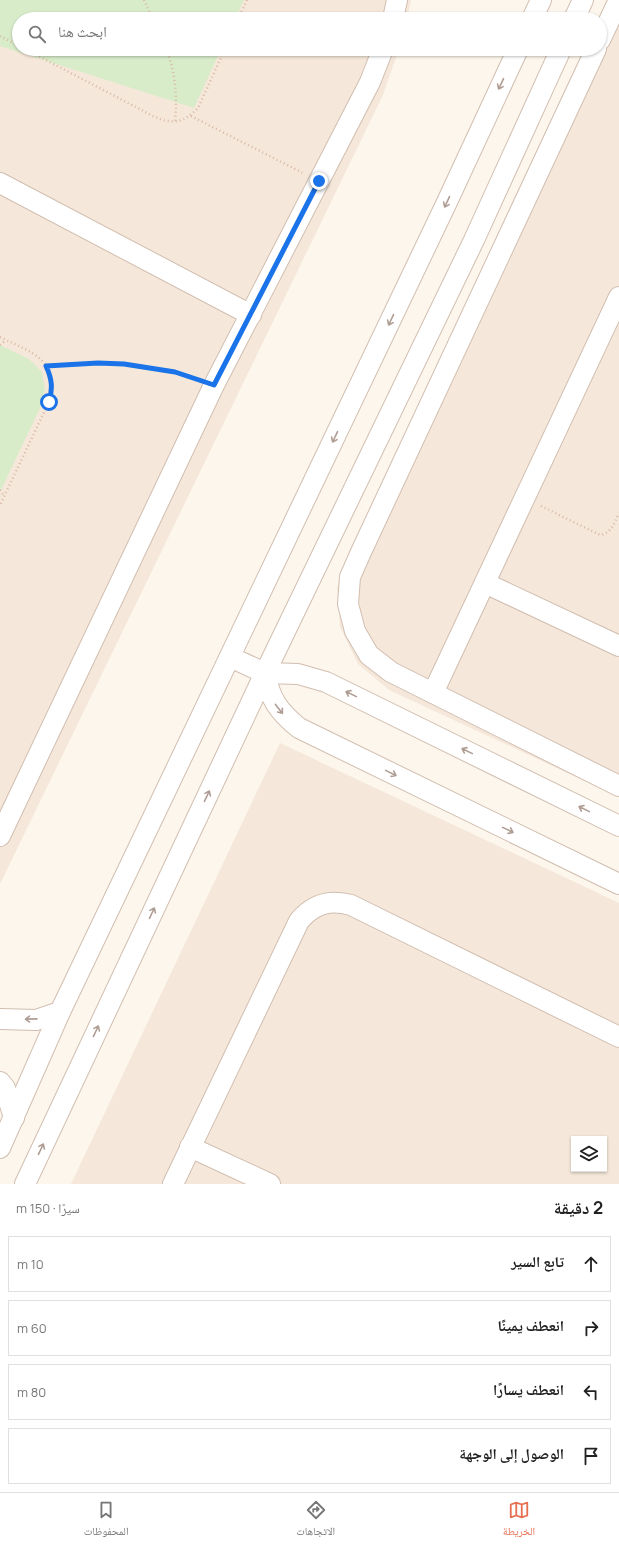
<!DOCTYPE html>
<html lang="ar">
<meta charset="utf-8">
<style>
body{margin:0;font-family:Manrope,"Noto Naskh Arabic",sans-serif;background:#f6f6f6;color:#222;direction:rtl}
.controls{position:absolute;right:12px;bottom:12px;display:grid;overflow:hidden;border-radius:0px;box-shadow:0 1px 3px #0004}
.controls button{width:36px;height:36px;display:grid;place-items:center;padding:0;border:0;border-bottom:1px solid #e0e0e0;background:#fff;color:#222;font:20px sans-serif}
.stop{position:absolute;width:12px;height:12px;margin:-9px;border:3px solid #1a73e8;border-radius:50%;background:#fff}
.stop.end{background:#1a73e8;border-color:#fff;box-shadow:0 1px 4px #0008}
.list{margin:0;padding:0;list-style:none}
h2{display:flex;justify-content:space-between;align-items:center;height:52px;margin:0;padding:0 16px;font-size:17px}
h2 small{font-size:13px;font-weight:400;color:#767676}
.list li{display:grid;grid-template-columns:26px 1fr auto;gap:12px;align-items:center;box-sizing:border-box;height:56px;margin:0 8px 8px;padding:0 8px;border:1px solid #e0e0e0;border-radius:0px}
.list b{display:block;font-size:15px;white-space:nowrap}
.list em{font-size:13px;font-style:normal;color:#767676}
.icon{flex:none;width:22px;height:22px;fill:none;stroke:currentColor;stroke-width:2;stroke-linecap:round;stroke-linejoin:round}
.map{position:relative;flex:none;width:619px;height:1184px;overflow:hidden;direction:ltr}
.search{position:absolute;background:#fff;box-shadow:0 1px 3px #0004;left:12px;right:12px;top:12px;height:44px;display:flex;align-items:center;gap:10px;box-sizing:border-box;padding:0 14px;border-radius:22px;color:#767676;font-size:15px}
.sheet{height:308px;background:#fff}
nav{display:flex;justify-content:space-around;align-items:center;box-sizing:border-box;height:56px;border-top:1px solid #e0e0e0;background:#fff;font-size:11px;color:#767676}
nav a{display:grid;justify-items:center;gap:2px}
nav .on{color:#e76f51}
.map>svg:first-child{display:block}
.residential{fill:#f5e8da;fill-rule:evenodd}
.green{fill:#d8ecc9}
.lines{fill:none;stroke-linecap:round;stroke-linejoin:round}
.street-casing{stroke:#d1beb0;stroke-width:22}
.path{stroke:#d9b8a5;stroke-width:2.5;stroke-dasharray:1 3;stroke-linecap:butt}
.street{stroke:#fff;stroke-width:20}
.oneway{stroke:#af9d94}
.route{stroke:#1a73e8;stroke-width:5}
</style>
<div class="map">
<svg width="619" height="1184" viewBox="0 0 619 1184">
<rect width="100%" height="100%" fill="#fdf6ec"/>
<g class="residential">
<polygon points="0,0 411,0 407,19 19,19 19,49 399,49 383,95 0,884"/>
<polygon points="607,0 619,0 619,797 389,690 358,664 340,627 337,587 584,49 600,49 600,19 598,19"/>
<path d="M280,743L619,903V1184H71ZM574,1139H604V1169H574Z"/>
</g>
<g class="green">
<polygon points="0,0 244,0 235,19 19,19 19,49 221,49 194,108 0,46"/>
<polygon points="0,345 29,359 42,372 45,390 41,406 0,492"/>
</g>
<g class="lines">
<g class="street-casing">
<g id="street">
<polyline points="393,19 397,0"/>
<polyline points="532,19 541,0"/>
<polyline points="574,19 583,0"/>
<polyline points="600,40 619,0"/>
<polyline points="596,49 361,552 350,577 348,604 355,631 369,655 391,672 619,786"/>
<polyline points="0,183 251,315"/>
<polyline points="485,583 619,646"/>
<polyline points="230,657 265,673 298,674 326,682 619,826"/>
<path d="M265,673C270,699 278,711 299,728L619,884"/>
<polyline points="433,693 619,297"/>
<polyline points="0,836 214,385 370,82 383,49"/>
<polyline points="0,1019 36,1020 60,1012"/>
<polyline points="0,1082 5,1088 14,1118"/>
<polyline points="190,1147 270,1184"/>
<polyline points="0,1148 60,1012 447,202 518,49"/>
<polyline points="25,1184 265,673 474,240 561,49"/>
<path d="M173,1184L299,921C313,904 329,899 351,905L619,1037"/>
</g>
</g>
<g class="path">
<polyline points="144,0 153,19"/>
<polyline points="238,19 247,0"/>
<polyline points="0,36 19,46"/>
<path d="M25,49L153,116C172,125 184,123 198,108L225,49"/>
<path d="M166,49C176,73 177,96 175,122"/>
<polyline points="191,116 303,173"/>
<path d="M0,337C32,353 60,359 49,402L0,505"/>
<polyline points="0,345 6,340"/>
<path d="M46,366C64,365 82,362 99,363C132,364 165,369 196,379"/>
<polyline points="0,490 4,496"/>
<path d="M541,506L600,535C612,533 614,523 619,513"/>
</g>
<use href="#street" class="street"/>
</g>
<defs><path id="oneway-shaft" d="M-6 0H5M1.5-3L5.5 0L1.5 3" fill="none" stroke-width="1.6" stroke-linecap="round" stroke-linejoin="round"/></defs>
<g class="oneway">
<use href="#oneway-shaft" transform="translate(501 84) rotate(115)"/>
<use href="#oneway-shaft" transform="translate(447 202) rotate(115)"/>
<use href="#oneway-shaft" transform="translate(391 320) rotate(115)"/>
<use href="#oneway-shaft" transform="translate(335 437) rotate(115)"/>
<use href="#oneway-shaft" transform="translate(351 694) rotate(-154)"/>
<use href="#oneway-shaft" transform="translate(279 709) rotate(52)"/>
<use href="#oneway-shaft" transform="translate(467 751) rotate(-154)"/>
<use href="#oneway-shaft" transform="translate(391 773) rotate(26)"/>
<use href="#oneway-shaft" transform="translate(207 796) rotate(-65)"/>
<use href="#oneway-shaft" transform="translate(584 809) rotate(-154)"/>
<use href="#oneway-shaft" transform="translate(508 830) rotate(26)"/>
<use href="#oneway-shaft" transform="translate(152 913) rotate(-65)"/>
<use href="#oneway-shaft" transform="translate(31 1019) rotate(179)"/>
<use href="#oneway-shaft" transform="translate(96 1031) rotate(-65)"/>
<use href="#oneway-shaft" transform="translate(41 1149) rotate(-65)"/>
</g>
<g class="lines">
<path class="route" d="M49,402C53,388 52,379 46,366L98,363L124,364L175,372L214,385L319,181"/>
</g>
</svg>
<div class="controls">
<button><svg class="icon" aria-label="layers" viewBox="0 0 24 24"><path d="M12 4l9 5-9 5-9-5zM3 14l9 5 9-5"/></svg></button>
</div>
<div class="stop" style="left:49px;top:402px"></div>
<div class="stop end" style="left:319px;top:181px"></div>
<div class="search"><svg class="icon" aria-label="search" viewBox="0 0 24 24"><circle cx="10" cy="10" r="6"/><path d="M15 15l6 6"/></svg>ابحث هنا</div>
</div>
<section class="sheet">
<h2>2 دقيقة<small>سيرًا · 150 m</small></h2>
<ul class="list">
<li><svg class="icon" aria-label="ahead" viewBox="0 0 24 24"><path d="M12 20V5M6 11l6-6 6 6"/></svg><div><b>تابع السير</b></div><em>10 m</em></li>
<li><svg class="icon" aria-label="right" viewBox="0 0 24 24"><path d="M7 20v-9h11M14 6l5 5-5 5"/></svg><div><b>انعطف يمينًا</b></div><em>60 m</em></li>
<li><svg class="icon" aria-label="left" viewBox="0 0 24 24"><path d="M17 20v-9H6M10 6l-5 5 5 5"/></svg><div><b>انعطف يسارًا</b></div><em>80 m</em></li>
<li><svg class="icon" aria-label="arrive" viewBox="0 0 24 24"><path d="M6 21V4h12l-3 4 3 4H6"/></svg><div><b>الوصول إلى الوجهة</b></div></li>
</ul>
</section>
<nav>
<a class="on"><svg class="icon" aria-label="map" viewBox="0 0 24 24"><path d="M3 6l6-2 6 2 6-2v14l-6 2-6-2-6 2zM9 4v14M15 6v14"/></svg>الخريطة</a>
<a><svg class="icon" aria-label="directions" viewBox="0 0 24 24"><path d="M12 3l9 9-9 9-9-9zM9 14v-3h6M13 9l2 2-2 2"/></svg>الاتجاهات</a>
<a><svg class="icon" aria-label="saved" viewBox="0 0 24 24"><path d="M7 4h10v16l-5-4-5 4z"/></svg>المحفوظات</a>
</nav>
